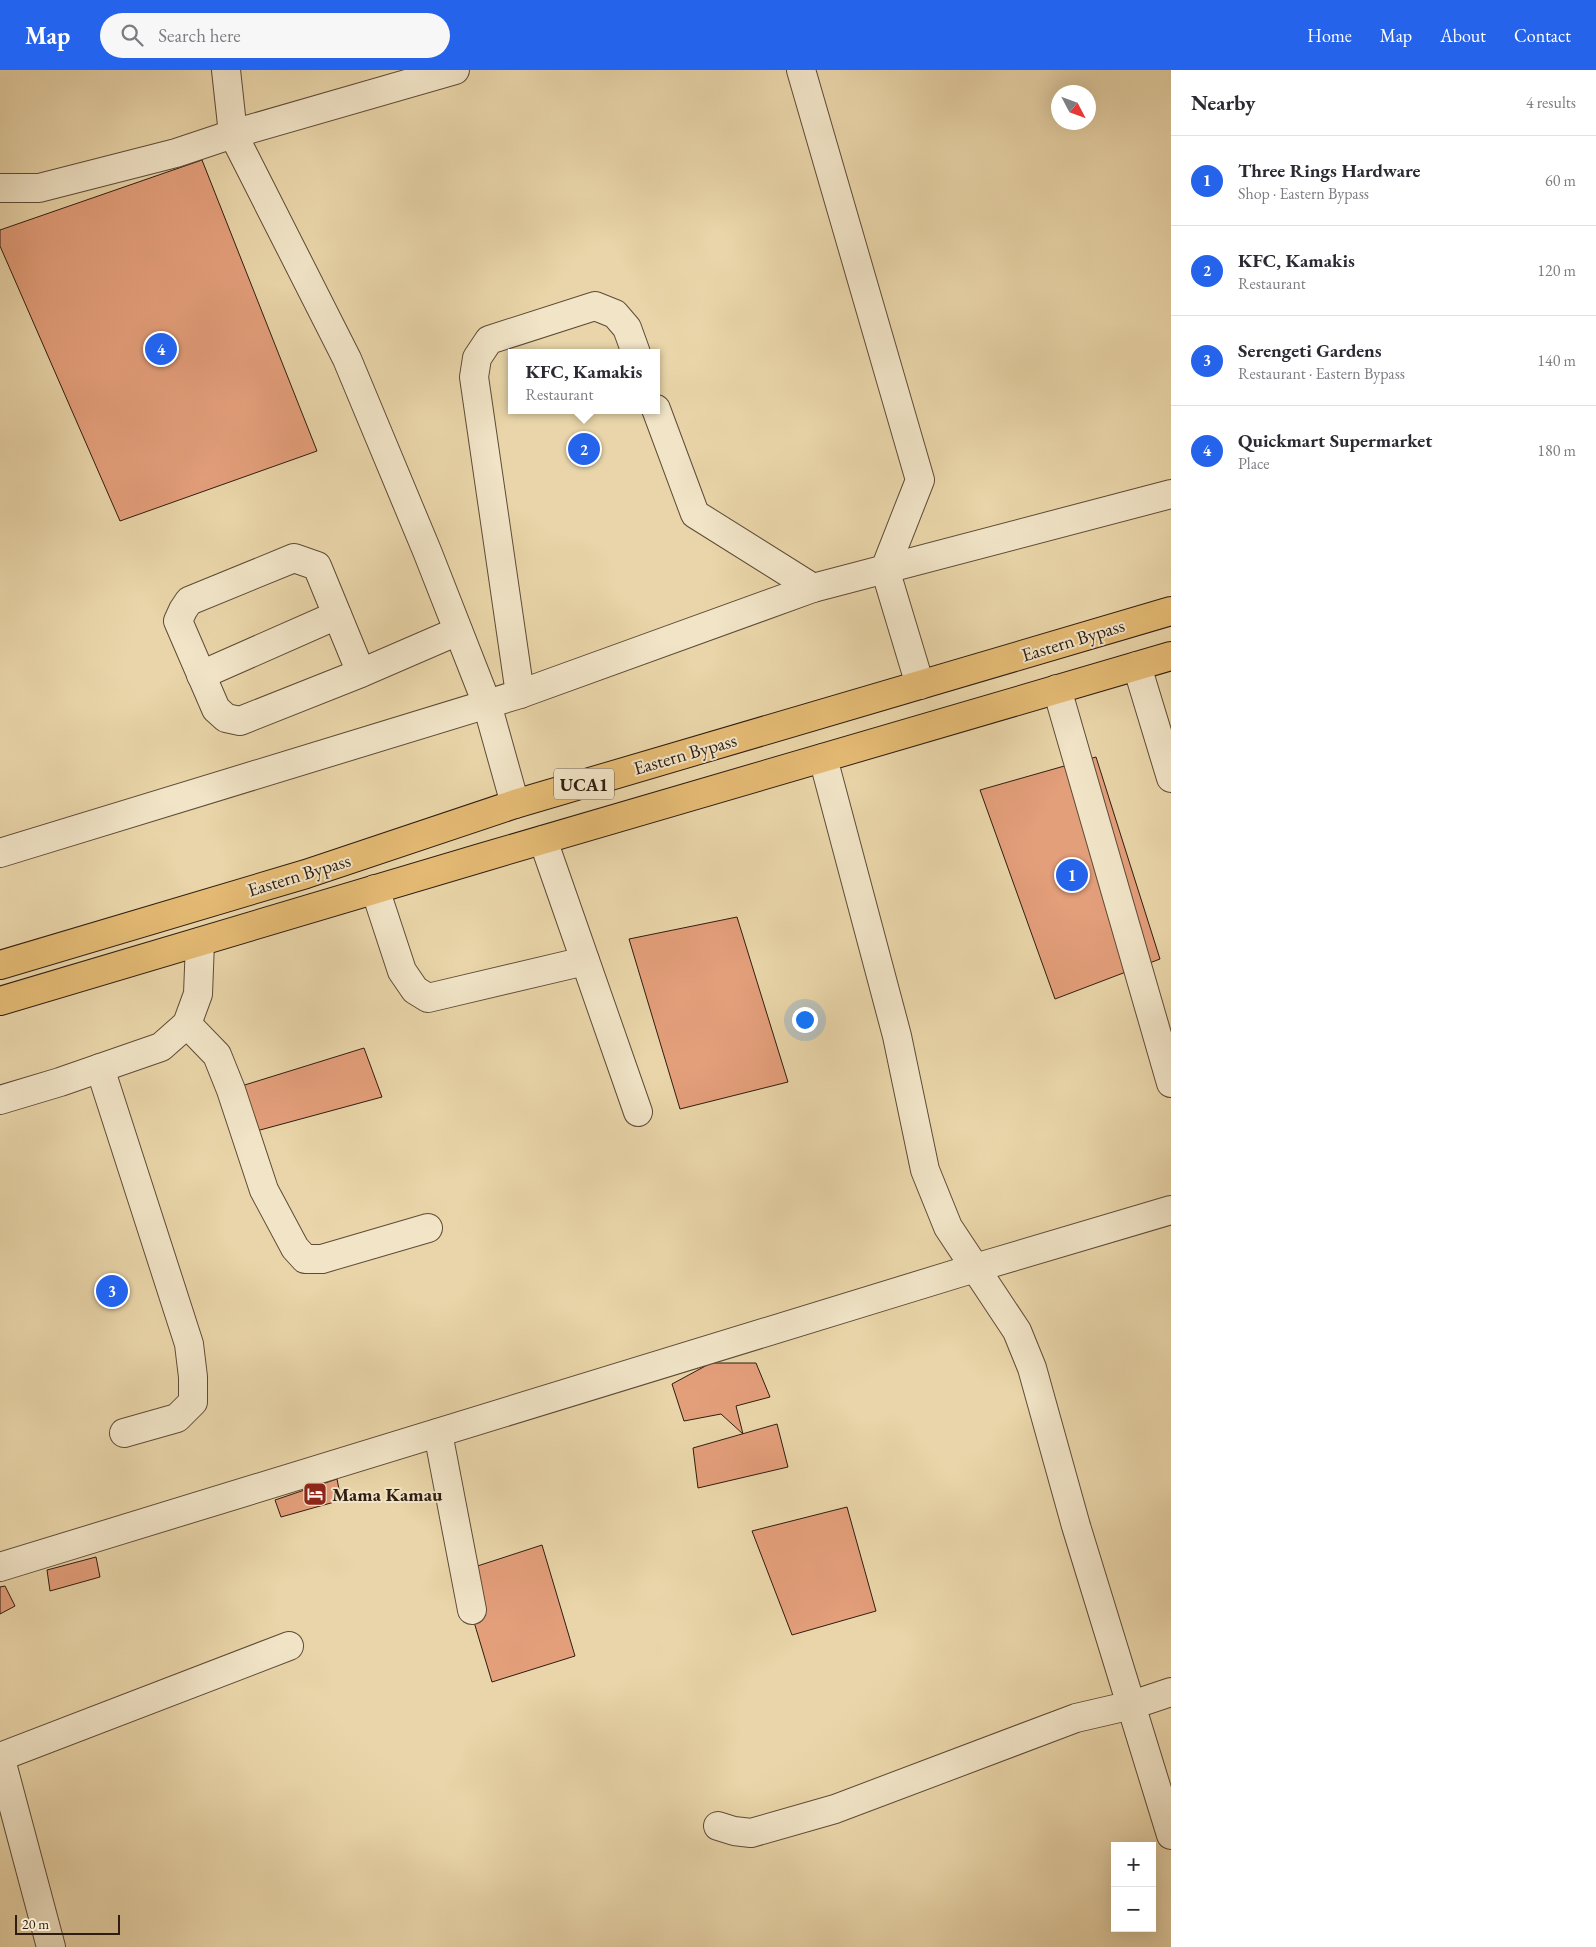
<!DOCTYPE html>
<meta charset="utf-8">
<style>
body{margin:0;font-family:"EB Garamond",serif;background:#f7f7f7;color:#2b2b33}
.controls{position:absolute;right:15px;bottom:15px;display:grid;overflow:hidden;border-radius:0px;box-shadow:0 5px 20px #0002}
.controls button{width:45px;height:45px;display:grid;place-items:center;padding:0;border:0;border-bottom:1px solid #e1e1e2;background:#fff;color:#2b2b33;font:25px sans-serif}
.compass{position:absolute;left:1051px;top:15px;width:45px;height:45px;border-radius:50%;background:#fff;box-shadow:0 5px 20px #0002;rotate:131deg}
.scale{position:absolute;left:15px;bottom:12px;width:105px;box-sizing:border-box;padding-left:5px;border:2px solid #2f1d11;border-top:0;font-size:14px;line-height:18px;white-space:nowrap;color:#2f1d11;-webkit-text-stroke:4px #f1e4c7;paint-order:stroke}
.you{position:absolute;left:804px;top:949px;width:18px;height:18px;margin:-12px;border:4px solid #fff;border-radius:50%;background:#1a73e8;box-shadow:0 0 0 8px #1a73e833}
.badge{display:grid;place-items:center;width:32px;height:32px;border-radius:50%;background:#2563eb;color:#fff;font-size:16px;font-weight:700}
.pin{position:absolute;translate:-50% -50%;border:2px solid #fff;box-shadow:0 1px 5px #0006}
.popup{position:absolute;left:508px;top:279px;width:152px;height:65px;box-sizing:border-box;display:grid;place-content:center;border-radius:0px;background:#fff;filter:drop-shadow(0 1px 4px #0005);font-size:16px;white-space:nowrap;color:#7c7c81}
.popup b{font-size:19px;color:#2b2b33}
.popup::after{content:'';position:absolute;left:50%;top:100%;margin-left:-10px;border:10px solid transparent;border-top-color:#fff}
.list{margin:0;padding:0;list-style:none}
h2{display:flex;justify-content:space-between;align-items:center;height:65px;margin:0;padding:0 20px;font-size:21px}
h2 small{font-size:16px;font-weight:400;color:#7c7c81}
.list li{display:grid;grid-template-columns:32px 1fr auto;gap:15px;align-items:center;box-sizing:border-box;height:90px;padding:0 20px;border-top:1px solid #e1e1e2}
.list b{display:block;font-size:19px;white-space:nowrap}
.list p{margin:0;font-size:16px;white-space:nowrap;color:#7c7c81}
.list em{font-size:16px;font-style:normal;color:#7c7c81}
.icon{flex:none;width:28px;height:28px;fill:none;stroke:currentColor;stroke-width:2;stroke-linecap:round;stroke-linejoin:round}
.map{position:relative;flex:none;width:1171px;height:1877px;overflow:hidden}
header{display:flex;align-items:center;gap:30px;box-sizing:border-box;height:70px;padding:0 25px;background:#2563eb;color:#fff}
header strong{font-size:24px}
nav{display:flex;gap:28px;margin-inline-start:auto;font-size:18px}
.search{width:350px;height:45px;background:#f7f7f7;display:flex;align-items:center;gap:12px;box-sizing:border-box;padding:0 18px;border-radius:28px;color:#7c7c81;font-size:19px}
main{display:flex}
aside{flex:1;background:#fff}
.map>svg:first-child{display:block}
.building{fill:#e39e7a;stroke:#2f1d11}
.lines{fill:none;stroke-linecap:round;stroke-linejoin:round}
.minor-casing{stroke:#5e4b37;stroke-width:30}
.major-casing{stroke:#2f1d11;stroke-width:30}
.minor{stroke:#f1e4c7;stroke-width:28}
.major{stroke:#e4ba74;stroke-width:28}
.labels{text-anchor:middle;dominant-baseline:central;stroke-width:4;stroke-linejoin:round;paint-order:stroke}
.shield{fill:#f1e4c7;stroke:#695948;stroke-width:1}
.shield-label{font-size:18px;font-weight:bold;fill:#2f1d11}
.street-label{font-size:19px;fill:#2f1d11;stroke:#f1e4c7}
.poi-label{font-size:19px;font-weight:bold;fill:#2f1d11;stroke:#f1e4c7;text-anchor:start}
</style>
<header>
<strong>Map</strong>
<div class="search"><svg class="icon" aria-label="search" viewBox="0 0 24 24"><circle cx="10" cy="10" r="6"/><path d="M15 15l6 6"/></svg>Search here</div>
<nav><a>Home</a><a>Map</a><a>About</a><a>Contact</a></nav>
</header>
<main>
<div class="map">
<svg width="1171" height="1877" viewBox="0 0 1171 1877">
<rect width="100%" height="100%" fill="#e9d5a9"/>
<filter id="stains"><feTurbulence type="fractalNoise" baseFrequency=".004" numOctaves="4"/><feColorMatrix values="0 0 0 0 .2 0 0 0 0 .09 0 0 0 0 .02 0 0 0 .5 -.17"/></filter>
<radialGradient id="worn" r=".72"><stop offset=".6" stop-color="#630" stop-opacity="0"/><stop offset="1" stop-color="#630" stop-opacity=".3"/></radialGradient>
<g class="building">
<polygon points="202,90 317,381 120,451 0,176 0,160"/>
<polygon points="1096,687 1160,889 1055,929 980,720"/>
<polygon points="737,847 788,1012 680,1039 629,869"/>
<polygon points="364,978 382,1027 249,1063 235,1018"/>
<polygon points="711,1293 756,1293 770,1327 736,1336 743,1364 721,1344 684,1351 672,1314"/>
<polygon points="777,1354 788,1397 698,1418 693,1378"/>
<polygon points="337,1409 339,1419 338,1431 281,1447 275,1430"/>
<polygon points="847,1437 876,1541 792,1565 752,1461"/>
<polygon points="542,1475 575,1586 492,1612 459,1502"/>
<polygon points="96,1487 100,1507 50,1521 47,1500"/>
<polygon points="5,1516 15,1536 0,1544 0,1517"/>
</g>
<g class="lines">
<g class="minor-casing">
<g id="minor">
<polyline points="226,0 233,64 347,289 427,481 487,634 515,734"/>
<polyline points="801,0 920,410 885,499 920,615"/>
<polyline points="0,118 39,118 176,83 233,64 455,0"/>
<polyline points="656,339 695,444 813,518"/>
<polyline points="1137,596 1171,708"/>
<polyline points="361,603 317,496 294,488 189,531 183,540 178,551 216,639 226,648 240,651 361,603 458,561"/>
<polyline points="201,605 337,545"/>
<polyline points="1057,619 1171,1013"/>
<polyline points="520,624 474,307 477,288 489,270 595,236 615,244 627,258 636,283"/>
<polyline points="823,688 897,966 925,1100 948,1157 1017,1261 1032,1298 1076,1456 1171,1765"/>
<polyline points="543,770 638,1042"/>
<polyline points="0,783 520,624 813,518 1171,424"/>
<polyline points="375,819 402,901 415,920 428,928 585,891"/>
<polyline points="187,954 217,985 231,1020 264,1120 295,1178 305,1189 322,1189 428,1158"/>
<polyline points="100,998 189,1274 193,1307 193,1332 177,1348 124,1363"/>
<polyline points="0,1030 60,1012 161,977 187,954 198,924 200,872"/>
<polyline points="438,1363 472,1540"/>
<polyline points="0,1497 975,1198 1171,1140"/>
<polyline points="0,1686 51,1877"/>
<polyline points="0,1687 289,1576"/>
<polyline points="718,1756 734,1761 751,1763 835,1739 1076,1648 1132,1635 1171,1622"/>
</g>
</g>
<g class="major-casing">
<g id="major">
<polyline points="0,895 306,804 515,734 1171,541"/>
<polyline points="0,931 484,787 1171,586"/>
</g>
</g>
<use href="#minor" class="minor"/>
<use href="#major" class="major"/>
</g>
<defs>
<g id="hotel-square" transform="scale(1.25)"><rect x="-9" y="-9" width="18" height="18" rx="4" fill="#8f2418" stroke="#f1e4c7"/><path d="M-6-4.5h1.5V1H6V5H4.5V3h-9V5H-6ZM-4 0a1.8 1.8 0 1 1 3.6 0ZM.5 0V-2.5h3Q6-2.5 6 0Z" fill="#fff"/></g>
</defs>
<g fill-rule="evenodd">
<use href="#hotel-square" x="315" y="1424"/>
</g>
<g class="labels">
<rect class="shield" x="554" y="698.5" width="60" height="31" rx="4"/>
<g class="shield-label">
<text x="584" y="714">UCA1</text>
</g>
<g class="street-label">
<text transform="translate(1073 570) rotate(-17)">Eastern Bypass</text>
<text transform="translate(685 684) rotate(-16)">Eastern Bypass</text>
<text transform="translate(299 805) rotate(-17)">Eastern Bypass</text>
</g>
<g class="poi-label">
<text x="332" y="1424">Mama Kamau</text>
</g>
</g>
<rect width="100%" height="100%" filter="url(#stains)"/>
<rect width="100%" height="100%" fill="url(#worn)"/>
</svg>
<div class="controls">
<button>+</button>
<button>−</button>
</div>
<svg class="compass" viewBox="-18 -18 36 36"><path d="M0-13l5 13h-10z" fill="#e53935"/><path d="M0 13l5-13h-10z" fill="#7c7c81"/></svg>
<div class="scale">20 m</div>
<div class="you"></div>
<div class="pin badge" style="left:1072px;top:805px">1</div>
<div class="pin badge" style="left:584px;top:379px">2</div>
<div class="popup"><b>KFC, Kamakis</b>Restaurant</div>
<div class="pin badge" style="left:112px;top:1221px">3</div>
<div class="pin badge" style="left:161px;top:279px">4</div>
</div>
<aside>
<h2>Nearby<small>4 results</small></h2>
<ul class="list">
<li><span class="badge">1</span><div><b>Three Rings Hardware</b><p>Shop · Eastern Bypass</p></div><em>60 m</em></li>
<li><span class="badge">2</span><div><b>KFC, Kamakis</b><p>Restaurant</p></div><em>120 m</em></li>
<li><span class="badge">3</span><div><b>Serengeti Gardens</b><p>Restaurant · Eastern Bypass</p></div><em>140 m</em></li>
<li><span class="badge">4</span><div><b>Quickmart Supermarket</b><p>Place</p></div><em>180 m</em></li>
</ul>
</aside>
</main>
